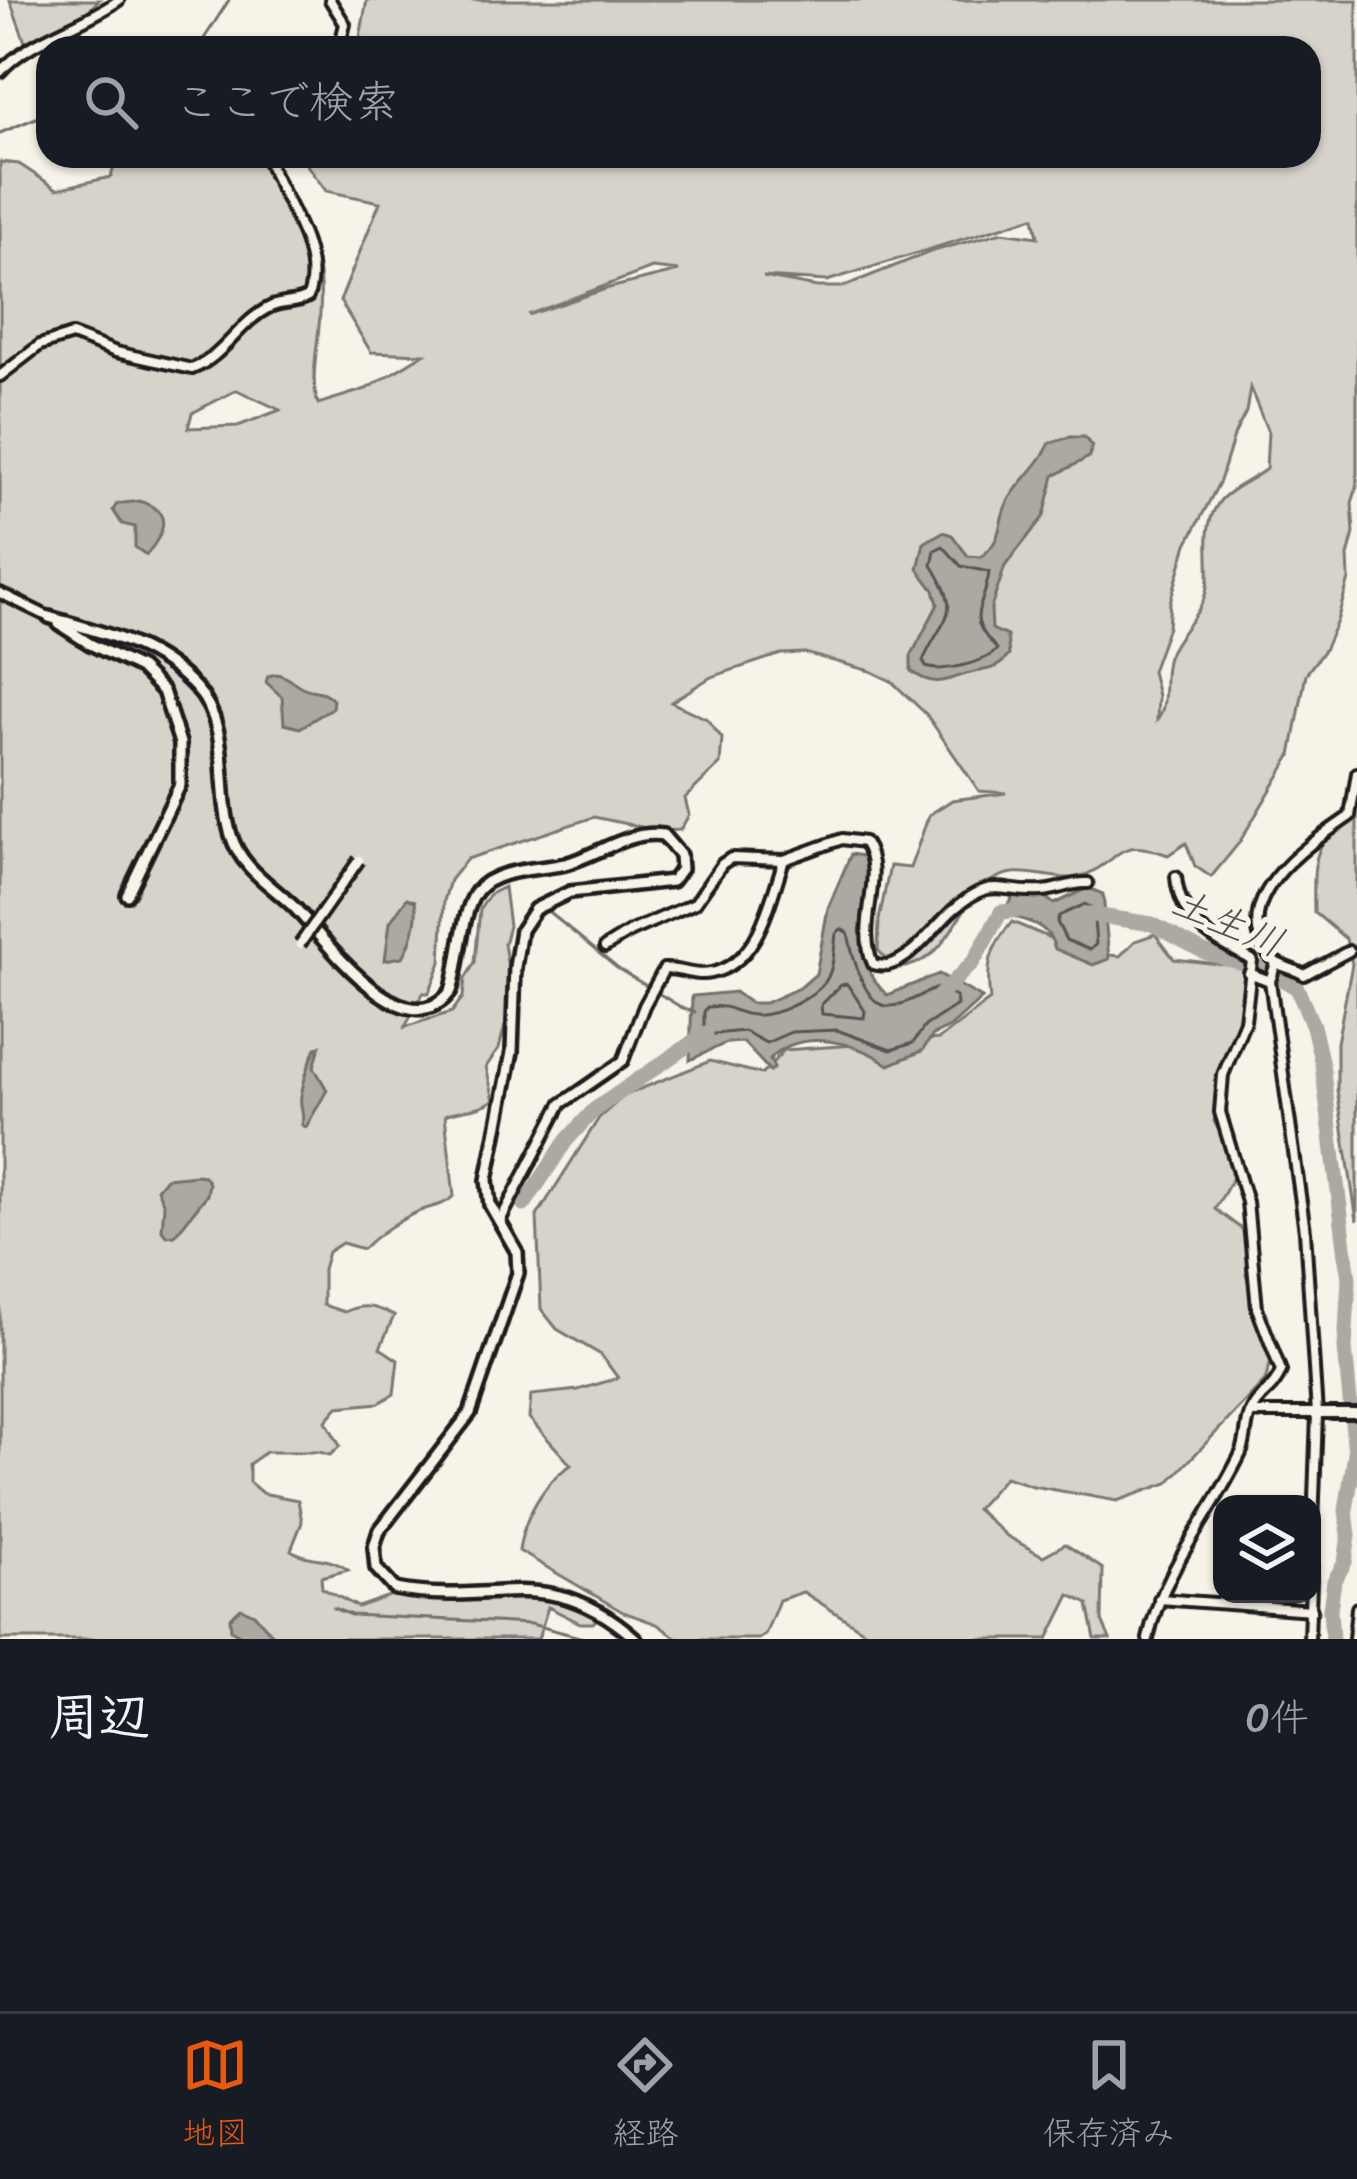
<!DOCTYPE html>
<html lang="ja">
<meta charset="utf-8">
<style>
body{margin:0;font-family:Sriracha,"Klee One",sans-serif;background:#20242c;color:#f1f3f6}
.controls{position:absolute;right:36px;bottom:36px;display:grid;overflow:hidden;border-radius:24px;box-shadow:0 3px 9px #0004}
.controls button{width:108px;height:108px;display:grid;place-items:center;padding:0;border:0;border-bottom:3px solid #363941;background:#171b24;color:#f1f3f6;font:60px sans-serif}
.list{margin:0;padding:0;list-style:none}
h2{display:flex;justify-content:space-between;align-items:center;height:156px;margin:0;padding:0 48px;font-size:51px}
h2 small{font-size:39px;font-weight:400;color:#9ea1a6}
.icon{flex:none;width:66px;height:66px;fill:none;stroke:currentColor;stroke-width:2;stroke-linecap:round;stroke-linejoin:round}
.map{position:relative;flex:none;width:1357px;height:1639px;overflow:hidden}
.search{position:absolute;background:#171b24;box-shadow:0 3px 9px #0004;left:36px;right:36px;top:36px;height:132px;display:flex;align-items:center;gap:30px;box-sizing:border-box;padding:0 42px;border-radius:36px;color:#9ea1a6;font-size:45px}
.sheet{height:372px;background:#171b24}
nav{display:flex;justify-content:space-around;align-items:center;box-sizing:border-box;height:168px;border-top:3px solid #363941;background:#171b24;font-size:33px;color:#9ea1a6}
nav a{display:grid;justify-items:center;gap:6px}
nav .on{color:#ea580c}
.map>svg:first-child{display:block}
.green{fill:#d7d3cb;stroke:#7a7874;stroke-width:3;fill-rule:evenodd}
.water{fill:#aca9a2;stroke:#72716c;stroke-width:3}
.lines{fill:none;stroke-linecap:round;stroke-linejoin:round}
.shore{stroke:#565452;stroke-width:3}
.stream{stroke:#72716c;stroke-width:3}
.river{stroke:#aca9a2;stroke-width:15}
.street-casing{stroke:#1c1c1c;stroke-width:16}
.secondary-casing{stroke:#1c1c1c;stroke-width:18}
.street{stroke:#f7f3e8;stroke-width:8}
.secondary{stroke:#f7f3e8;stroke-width:9}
.street-bridge-casing{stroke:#1c1c1c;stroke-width:16;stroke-linecap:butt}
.street-bridge{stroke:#f7f3e8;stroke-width:8}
.labels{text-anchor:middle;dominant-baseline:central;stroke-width:10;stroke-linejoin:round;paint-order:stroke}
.water-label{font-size:39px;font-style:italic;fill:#565452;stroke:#f7f3e8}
</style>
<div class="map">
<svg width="1357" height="1639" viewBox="0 0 1357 1639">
<rect width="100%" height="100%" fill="#f7f3e8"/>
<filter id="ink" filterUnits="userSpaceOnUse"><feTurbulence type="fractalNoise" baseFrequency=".00833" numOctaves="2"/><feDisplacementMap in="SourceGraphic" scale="24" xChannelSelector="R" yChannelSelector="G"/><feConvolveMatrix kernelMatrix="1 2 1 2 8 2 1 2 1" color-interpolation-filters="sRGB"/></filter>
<g filter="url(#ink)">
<g class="green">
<polygon points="10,0 99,0 76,23 25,42"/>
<path d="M367,0H1357V487L1352,503L1354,533L1348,556L1349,579L1337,621L1324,650L1306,674L1291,756L1239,843L1211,877L1195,866L1186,843L1168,855C1116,835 1124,859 1085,875C1053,887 1020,857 986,885C949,916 952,961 895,969L878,950L879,920L890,866L910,868L929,815L952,800L1006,793L979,791L926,714L891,681L870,671L805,653L781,654L711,677L671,702L707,719L722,738L720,764L685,798L689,815L680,830L660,831L594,817L467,859L450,880L444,901L441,962L429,993H423L405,1027L452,1012L463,997L465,979L475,962L480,909L490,894L504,887L509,926L504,944L513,997L499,1048L486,1067L494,1100C477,1111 463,1108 445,1115L454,1196C442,1207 434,1205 420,1211C400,1219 378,1234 363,1249L342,1243L328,1252L323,1269V1305L344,1312C363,1303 375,1306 394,1316L380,1348L398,1360L394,1394L379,1403L338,1407L326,1421L340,1446L330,1455L319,1452H266L249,1464V1482L262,1493L298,1500L302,1522L291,1550C309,1562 328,1555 348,1570L321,1577L322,1588L358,1607L392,1595L444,1598L553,1591L601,1615L593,1623H580L548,1607L538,1639H0V162L19,164L57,189L111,177L117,156H269C299,212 325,247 320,313C319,343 309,378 318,404L366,389L424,354L371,352L340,301L380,202L326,191L300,156H1309V48H358ZM1034,217L1038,237L1002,232L930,252L842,287H817L763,277L827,281ZM652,268L679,271L609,288L528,315ZM1250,388L1268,432L1266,469C1253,480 1230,488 1220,501C1196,532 1217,568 1203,601C1195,621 1175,636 1168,657C1161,677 1170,703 1157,720L1158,696L1152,671L1168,627L1170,602L1187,544L1220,481L1235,433L1246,412ZM237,390L280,410L238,426L188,428L192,413Z"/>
<path d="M1357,806V1221L1337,1090V1043L1352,964L1346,939L1314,912C1314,885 1310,855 1329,834C1338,822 1351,821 1357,806Z"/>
<path d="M1012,922L1086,953L1120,956L1135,941L1155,934L1174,959L1246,967L1249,1002L1222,1075L1214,1121L1238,1169L1215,1209L1255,1239L1246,1274L1274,1351L1265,1381L1168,1483L1117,1501L1033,1486L1005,1477L976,1509L1007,1536L1043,1556L1065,1544L1103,1569L1102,1621L1110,1639H1095L1088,1604L1070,1595L1048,1639H871L866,1632L803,1592L779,1600L765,1635L758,1639H678L657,1624L623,1612L519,1551C523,1520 543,1482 571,1465L529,1418L531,1395L578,1390L618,1378L601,1355L557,1329L541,1309L537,1216L599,1118L625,1095L710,1061L762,1074L784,1050L939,1039L990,1000C986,967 989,948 1012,922Z"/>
</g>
<g class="water">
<path d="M1070,437H1084L1092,446L1089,457L1054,476L1044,516L1005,566L991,608L992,629L1007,636L1009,655C995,673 985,668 966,674C943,682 932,687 911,671V656L938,604L934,590L918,569L924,543L943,532L952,535L968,556L981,557C1007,536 995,521 1010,498C1022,478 1040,465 1050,443Z"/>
<path d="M139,501C174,511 165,533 146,555L135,547V527L122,524L113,510L117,504Z"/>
<path d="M276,674C288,676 291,681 300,686C313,694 321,687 333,700L332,708L300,728L284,724L282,697L266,682L268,676Z"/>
<path d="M851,854L874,858C861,902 848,959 887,995L939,974L982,998L950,1027L933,1035L922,1051L889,1065C858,1042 801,1027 770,1059L774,1068L770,1071L743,1042L726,1043L690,1060L692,996L735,992L750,1003H765L801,987L816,974L828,908Z"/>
<path d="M1088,888L1103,894L1109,959L1093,965L1055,949C1048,921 1026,923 1003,912L1015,894L1039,892L1054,904Z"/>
<path d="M407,898L415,901C419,917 412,942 403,957L385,960L390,922Z"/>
<path d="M320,1046L314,1067L327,1090L306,1127L302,1125C305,1112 299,1107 301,1096C304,1079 309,1063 316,1048Z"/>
<polygon points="196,1175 204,1176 209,1183 207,1195 175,1235 167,1236 162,1230 164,1205 157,1189 166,1178"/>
<polygon points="241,1608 254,1614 276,1639 246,1639 231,1630 230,1618"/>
</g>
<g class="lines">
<g class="shore">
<path d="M943,546L961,566L989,572C984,613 963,614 997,649C988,662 942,673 926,667L923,661C944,613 964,617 932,565L935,550Z"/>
<polygon points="1085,904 1093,909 1096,944 1090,950 1066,940 1057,922 1059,916"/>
<path d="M841,929L848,933C852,953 864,1009 891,1006C907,1005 922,993 938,988L956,997L957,1005L925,1026L913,1043L891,1050L837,1030L791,1032L766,1043L744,1031L704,1035V1012L707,1007C734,1004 733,1014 754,1015C775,1017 812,999 825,982C834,970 834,948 836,934Z"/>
<polygon points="847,984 865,1011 864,1018 822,1014 821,1005 841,985"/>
</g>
<g class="stream">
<polyline points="198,48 229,0"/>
<polyline points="0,133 48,113"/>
<polyline points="549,912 617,968 684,1009 695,1012"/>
<polyline points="333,1608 351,1615 531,1624 587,1639"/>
</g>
<g class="river">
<polyline points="1087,914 1152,924 1204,952 1266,970 1297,988 1313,1026 1322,1064 1349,1279 1345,1348 1355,1454 1346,1510 1349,1536 1345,1562 1334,1581 1330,1609 1332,1639"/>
<polyline points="939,996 974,961 1001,912 1021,910"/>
<polyline points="524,1205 566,1141 594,1110 706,1033"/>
</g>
<g class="street-casing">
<g id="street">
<polyline points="330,0 345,24 339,48"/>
<path d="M0,72C30,38 81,27 119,0"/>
<path d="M0,376L40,345L72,335L116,352L192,369C225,356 239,322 270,307C283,301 296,304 308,297C324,250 282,199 266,156"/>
<polyline points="0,593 49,617"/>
<path d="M605,947L631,931L695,903L722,864L731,858L784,860L842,839L864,842C887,876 855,923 873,964C903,975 934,926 954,909C995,874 998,894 1042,891C1058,890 1071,882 1088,883"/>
<path d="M1349,951L1304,975C1294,968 1278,967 1271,958C1224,899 1311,843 1350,816L1357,773"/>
<polyline points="1249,973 1270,981 1276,963"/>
<polyline points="1270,981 1305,1231 1317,1414 1309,1639"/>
<path d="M500,1221L561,1104L623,1061L644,1006L664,969C680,968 694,977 711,973C759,964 770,900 784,860"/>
<polyline points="1251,1413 1357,1413"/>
<polyline points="1159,1599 1312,1610"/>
<path d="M1148,1639C1163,1568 1211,1517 1241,1453C1248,1439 1244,1422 1253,1408C1261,1393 1275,1389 1281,1371L1257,1308L1247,1202L1220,1112L1223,1075L1245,1021L1252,960C1214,940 1180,923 1176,877"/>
<polyline points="1354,1639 1357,1608"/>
</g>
</g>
<g class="secondary-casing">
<g id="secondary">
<path d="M49,617C104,633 155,644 195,687C233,727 216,787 231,835C241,869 272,885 296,909C326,941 405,1051 451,991C460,963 461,912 477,891C495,868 540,870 565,864C599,855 628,830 663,835L680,855L681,869L672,881L570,892L535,909L521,930L515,967L512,1052L487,1180L490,1205L517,1252L518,1273L470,1413L379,1531L374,1547L376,1568L395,1589C494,1608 547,1560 636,1639"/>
<polyline points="59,624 90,644 140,668 163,691 180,743 180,785 127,895"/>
</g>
</g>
<use href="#street" class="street"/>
<use href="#secondary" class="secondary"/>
<g class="street-bridge-casing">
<polyline id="street-bridge" points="300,944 359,860"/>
</g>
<use href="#street-bridge" class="street-bridge"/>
</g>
</g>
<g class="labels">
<g class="water-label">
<text transform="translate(1228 922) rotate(23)">土生川</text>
</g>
</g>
</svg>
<div class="controls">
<button><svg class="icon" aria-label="layers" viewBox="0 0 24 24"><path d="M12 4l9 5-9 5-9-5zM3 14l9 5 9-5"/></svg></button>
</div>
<div class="search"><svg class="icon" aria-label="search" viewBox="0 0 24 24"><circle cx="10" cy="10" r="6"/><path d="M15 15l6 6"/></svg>ここで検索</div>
</div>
<section class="sheet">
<h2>周辺<small>0件</small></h2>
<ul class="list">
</ul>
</section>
<nav>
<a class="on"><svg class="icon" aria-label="map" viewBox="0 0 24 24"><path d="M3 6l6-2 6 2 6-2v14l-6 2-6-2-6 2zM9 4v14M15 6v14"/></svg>地図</a>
<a><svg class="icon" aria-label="directions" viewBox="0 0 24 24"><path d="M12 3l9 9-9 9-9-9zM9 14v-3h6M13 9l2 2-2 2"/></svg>経路</a>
<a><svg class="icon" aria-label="saved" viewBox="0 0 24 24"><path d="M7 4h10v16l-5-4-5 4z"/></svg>保存済み</a>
</nav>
